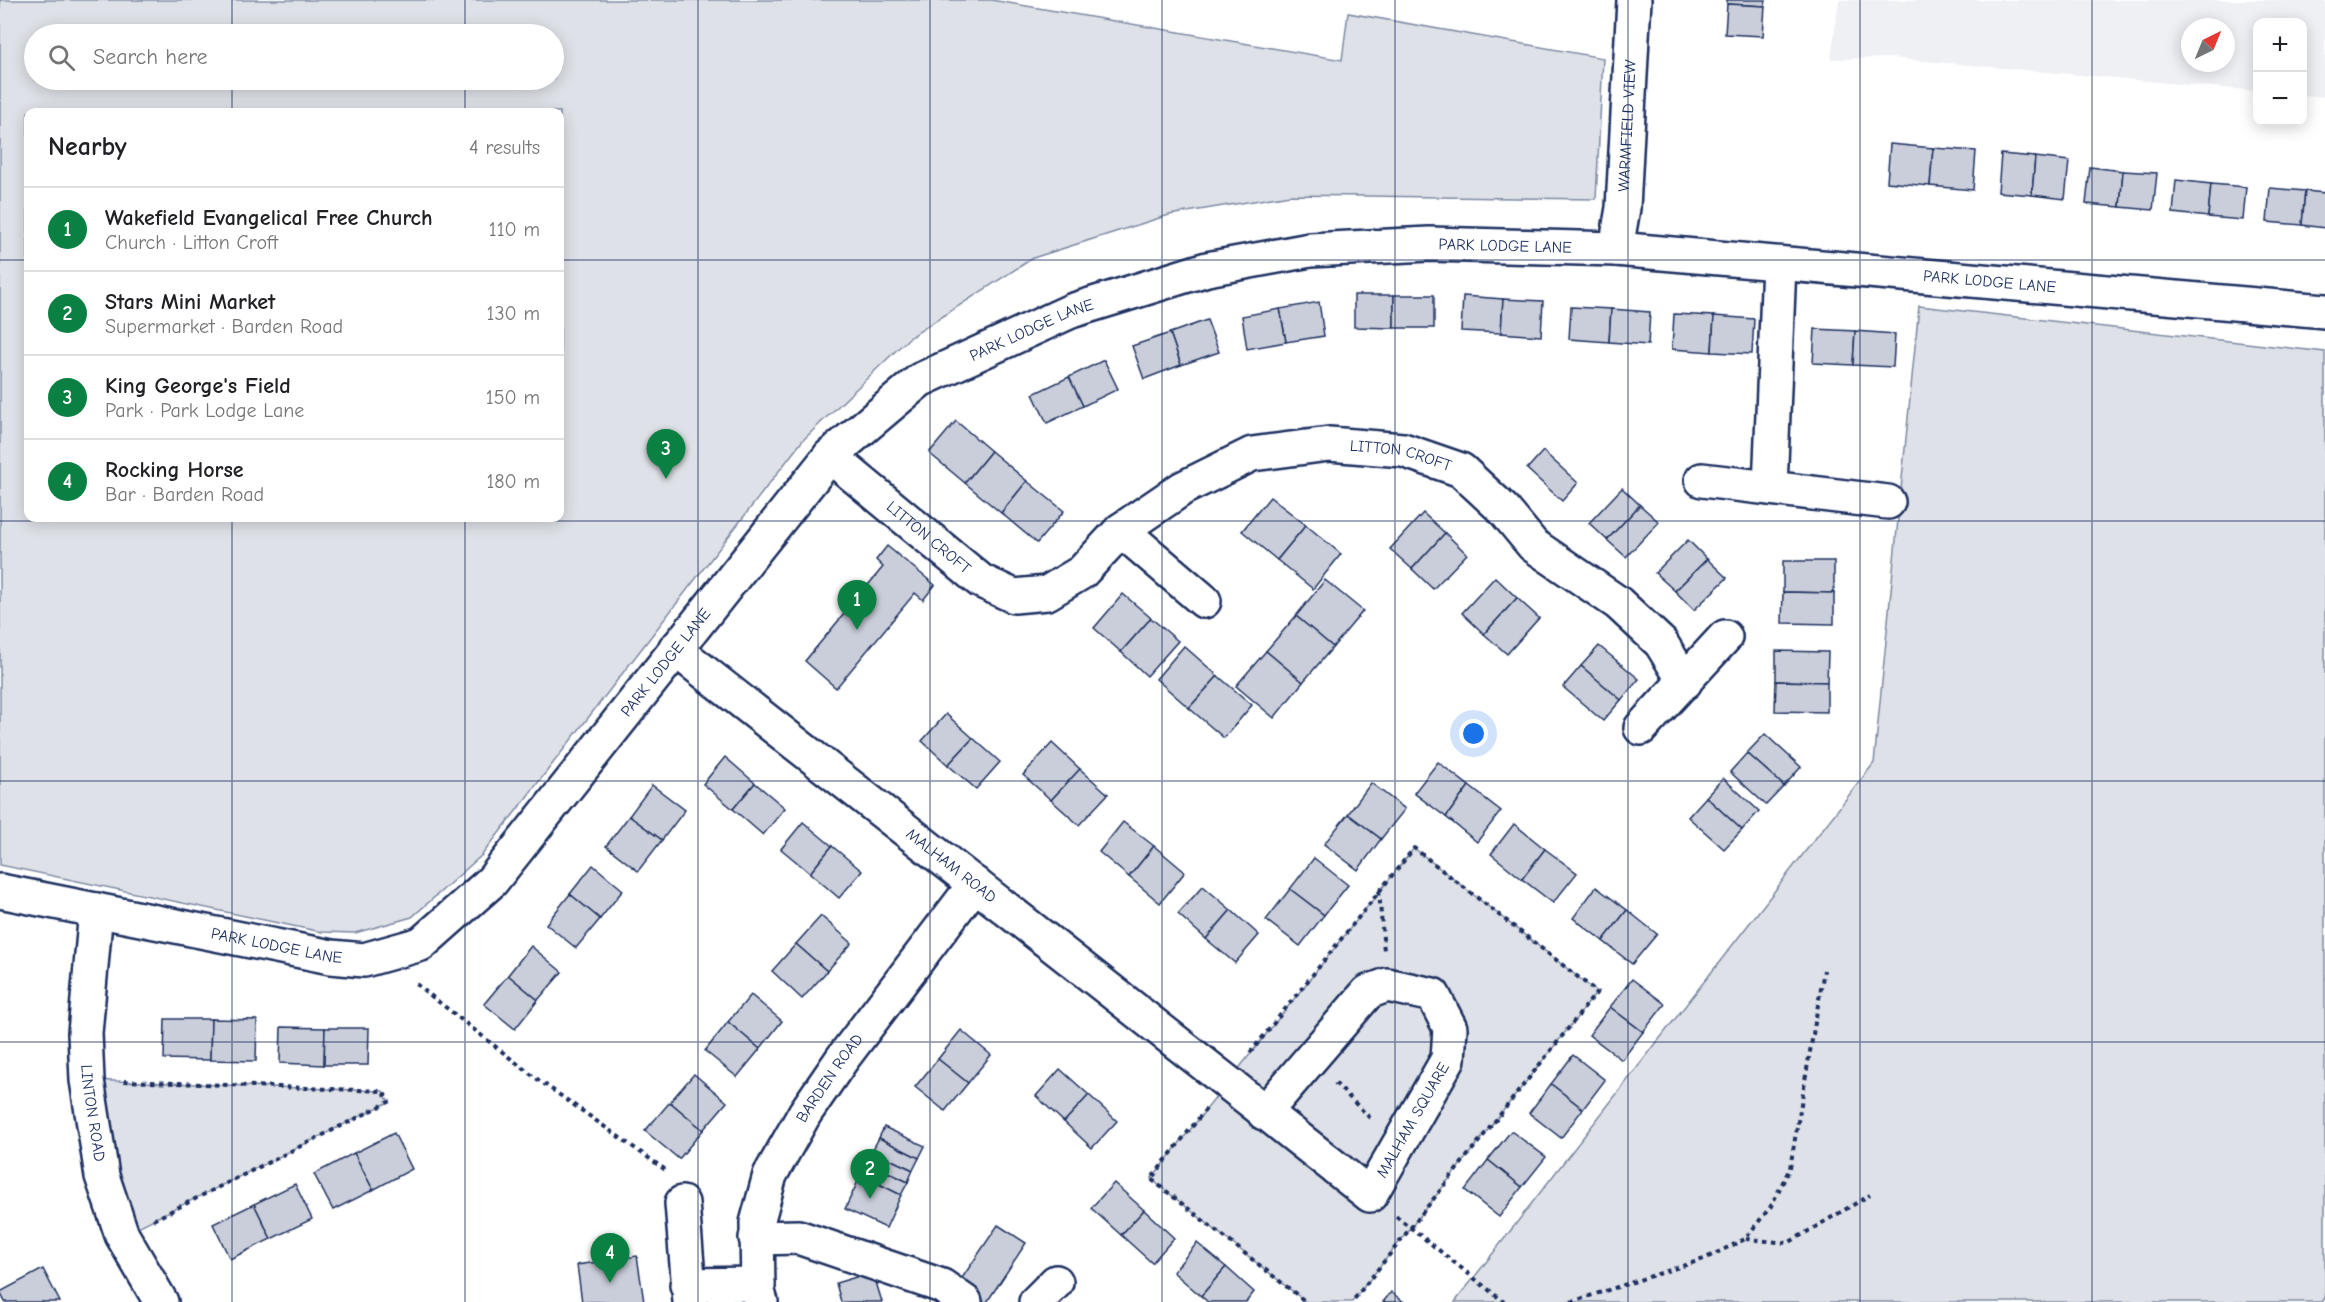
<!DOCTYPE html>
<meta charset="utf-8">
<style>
body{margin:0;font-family:"Comic Neue",sans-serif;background:#f2f2f2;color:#202124}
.controls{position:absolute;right:18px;top:18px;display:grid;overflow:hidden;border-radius:12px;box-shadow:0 3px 15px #0003}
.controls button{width:54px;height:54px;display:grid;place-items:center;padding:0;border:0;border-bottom:2px solid #e0e0e0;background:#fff;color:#202124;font:30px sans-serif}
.compass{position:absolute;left:2181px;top:18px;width:54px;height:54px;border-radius:50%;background:#fff;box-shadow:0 3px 15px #0003;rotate:43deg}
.you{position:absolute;left:1474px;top:734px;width:21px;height:21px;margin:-15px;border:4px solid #fff;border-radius:50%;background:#1a73e8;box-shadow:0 0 0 9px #1a73e833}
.badge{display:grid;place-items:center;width:39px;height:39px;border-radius:50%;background:#0b8043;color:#fff;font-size:20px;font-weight:700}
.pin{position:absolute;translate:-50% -50px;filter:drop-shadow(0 2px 3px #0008)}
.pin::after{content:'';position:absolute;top:32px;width:21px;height:18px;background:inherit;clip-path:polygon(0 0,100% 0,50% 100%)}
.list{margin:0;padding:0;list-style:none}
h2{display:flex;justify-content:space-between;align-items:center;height:78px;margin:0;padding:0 24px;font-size:26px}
h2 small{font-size:20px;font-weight:400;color:#757577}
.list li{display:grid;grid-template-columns:39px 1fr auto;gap:18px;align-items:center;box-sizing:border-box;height:84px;padding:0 24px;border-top:2px solid #e0e0e0}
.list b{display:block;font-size:22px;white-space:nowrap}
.list p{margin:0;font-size:20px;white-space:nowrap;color:#757577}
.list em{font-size:20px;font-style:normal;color:#757577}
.icon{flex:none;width:33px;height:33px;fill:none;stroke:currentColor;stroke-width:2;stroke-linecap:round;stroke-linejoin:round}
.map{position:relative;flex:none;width:2325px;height:1302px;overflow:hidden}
.search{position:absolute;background:#fff;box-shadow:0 3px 15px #0003;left:24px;top:24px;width:540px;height:66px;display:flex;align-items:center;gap:15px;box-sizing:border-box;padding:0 21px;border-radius:33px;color:#757577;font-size:22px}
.panel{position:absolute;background:#fff;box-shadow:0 3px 15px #0003;left:24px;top:108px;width:540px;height:414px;border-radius:12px}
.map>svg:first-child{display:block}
.built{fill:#eff0f4;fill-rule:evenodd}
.green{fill:#dee1e7;stroke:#7c88a2;stroke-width:1.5;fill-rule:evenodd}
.building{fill:#caceda;stroke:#1b2f5e;stroke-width:1.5}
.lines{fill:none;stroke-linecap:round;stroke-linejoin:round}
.minor-casing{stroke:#1b2f5e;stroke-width:38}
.path{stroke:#1b2f5e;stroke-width:4;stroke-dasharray:4.5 4.5;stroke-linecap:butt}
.minor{stroke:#fff;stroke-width:33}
.grid{fill:none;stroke:#1b2f5e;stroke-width:1.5;stroke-opacity:0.55}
.labels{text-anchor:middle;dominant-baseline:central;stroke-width:6;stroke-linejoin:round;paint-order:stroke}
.street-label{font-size:16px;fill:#1b2f5e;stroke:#fff}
</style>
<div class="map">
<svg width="2325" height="1302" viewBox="0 0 2325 1302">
<rect width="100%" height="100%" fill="#fff"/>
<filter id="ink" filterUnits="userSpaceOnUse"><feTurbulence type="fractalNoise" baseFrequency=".0167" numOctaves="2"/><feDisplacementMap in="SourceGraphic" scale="12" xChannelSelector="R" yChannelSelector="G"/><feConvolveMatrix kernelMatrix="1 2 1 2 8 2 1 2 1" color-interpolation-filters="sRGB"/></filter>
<g filter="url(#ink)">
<path class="built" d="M1839,0H2325V97L2303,95L2302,22H2258L2257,91L1891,58L1831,59ZM2190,27H2226V63H2190Z"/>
<g class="green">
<path d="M0,0H991L1342,60L1348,13L1603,58L1596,199L1290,195L1169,215L1033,258L909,338L803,440L482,855L412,917L355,933L322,932L0,865ZM34,34H554V80H34ZM28,112H560V518H28Z"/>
<polygon points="1919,306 2325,352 2325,1298 2322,1302 1455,1302 1874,763"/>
<polygon points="1414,848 1597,992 1352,1302 1306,1302 1151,1179"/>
<polygon points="87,1080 383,1091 389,1102 122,1235"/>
</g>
<g class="building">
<polygon points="1727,0 1766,0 1765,6 1727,4"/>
<polygon points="1727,4 1765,6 1763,36 1725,34"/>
<polygon points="1890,144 1933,148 1930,186 1887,182"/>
<polygon points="1933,148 1976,151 1973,190 1930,186"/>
<polygon points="2001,154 2035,157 2032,195 1998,192"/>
<polygon points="2035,157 2069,161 2065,199 2032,195"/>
<polygon points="2090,167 2123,171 2120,207 2086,204"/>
<polygon points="2123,171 2157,173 2153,210 2120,207"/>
<polygon points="2176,180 2211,184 2208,217 2173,213"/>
<polygon points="2211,184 2246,187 2243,220 2208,217"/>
<polygon points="2270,188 2305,191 2302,225 2267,222"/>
<polygon points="2305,191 2325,193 2325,228 2302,225"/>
<polygon points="1354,295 1394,295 1394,328 1354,327"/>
<rect x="1394" y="295" width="40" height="33"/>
<polygon points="1463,296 1503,299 1501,333 1461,331"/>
<polygon points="1503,299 1543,301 1541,336 1501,333"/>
<polygon points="1319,302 1324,336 1286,342 1280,309"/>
<polygon points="1571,307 1611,309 1609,342 1569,339"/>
<polygon points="1280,309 1286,342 1247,349 1242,316"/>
<polygon points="1611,309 1650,312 1648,345 1609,342"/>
<polygon points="1674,314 1714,316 1712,352 1672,349"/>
<polygon points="1714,316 1754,319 1752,354 1712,352"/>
<polygon points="1207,320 1219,352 1181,365 1170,333"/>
<polygon points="1815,329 1855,331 1853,365 1813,363"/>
<polygon points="1855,331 1895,334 1893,367 1853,365"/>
<polygon points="1170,333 1181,365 1144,379 1132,346"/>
<polygon points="1104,360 1118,389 1083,406 1069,377"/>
<polygon points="1069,377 1083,406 1047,423 1033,394"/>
<polygon points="956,421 991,451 965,483 929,453"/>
<polygon points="991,451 1027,481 1001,513 965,483"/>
<polygon points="1543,451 1578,483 1562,501 1527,469"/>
<polygon points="1027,481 1064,511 1037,543 1001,513"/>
<polygon points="1622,488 1640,505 1607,540 1589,523"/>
<polygon points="1270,497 1306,525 1277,560 1242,531"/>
<polygon points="1640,505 1659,522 1626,557 1607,540"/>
<polygon points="1423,513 1445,533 1412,569 1390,549"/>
<polygon points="1306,525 1341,554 1313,589 1277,560"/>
<polygon points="1445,533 1467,554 1433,589 1412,569"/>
<polygon points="1688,540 1707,559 1675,591 1655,573"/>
<polygon points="887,546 935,585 923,600 915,593 836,688 805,661 883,567 876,560"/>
<polygon points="1707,559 1727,578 1694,610 1675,591"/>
<polygon points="1783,561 1834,561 1834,593 1783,592"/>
<polygon points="1495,577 1517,598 1484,634 1462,613"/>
<polygon points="1325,580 1363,611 1333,647 1296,616"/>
<polygon points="1783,592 1834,593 1834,624 1782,623"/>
<polygon points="1123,594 1151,618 1121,652 1094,628"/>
<polygon points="1517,598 1539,618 1507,654 1484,634"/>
<polygon points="1296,616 1333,647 1303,682 1266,651"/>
<polygon points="1151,618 1178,641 1147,676 1121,652"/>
<polygon points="1184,646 1218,676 1189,708 1156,679"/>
<polygon points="1599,646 1639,679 1621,700 1581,666"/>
<polygon points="1266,651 1303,682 1274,718 1236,686"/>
<polygon points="1776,651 1828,652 1827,682 1776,681"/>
<polygon points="1581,666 1621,700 1603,721 1563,687"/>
<polygon points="1218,676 1252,705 1224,738 1189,708"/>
<polygon points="1776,681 1827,682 1827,712 1775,711"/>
<polygon points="946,714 973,738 948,765 922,741"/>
<polygon points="1765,734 1801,767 1784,786 1747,753"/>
<polygon points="973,738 1000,762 976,789 948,765"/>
<polygon points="1052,743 1080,769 1051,800 1023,775"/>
<polygon points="1747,753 1784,786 1766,805 1730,772"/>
<polygon points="725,757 755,783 733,809 703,784"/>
<polygon points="1438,762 1469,786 1446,817 1414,793"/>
<polygon points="1080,769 1108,794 1079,825 1051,800"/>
<polygon points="1723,778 1759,811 1742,830 1706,797"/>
<polygon points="755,783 785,808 763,835 733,809"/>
<polygon points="1371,783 1405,809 1381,839 1348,814"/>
<polygon points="652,785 685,810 662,840 629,816"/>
<polygon points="1469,786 1501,811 1477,842 1446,817"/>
<polygon points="1706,797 1742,830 1724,849 1688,817"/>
<polygon points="1348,814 1381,839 1358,870 1324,844"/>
<polygon points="629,816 662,840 638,871 606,846"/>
<polygon points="803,822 832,846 810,873 781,849"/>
<polygon points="1123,822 1154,846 1129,877 1099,852"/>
<polygon points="1514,824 1545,849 1522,879 1491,854"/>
<polygon points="832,846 862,871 839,898 810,873"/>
<polygon points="1154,846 1185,872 1160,903 1129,877"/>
<polygon points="1545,849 1577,873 1553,903 1522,879"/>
<polygon points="1314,858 1348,885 1324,915 1290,889"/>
<polygon points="593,865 623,890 600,919 570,894"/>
<polygon points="1203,886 1231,910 1206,939 1178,914"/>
<polygon points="1596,887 1627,910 1603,941 1573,918"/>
<polygon points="1290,889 1324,915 1300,946 1266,920"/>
<polygon points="570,894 600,919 576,948 546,924"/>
<polygon points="1231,910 1259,935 1235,963 1206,939"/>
<polygon points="1627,910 1657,934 1632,964 1603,941"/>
<polygon points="821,916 852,943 827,971 796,944"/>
<polygon points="796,944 827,971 802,999 772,971"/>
<polygon points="531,946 562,972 538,1000 508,975"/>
<polygon points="508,975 538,1000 515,1029 484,1004"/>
<polygon points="1632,979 1665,1004 1643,1032 1610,1007"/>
<polygon points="751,995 782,1021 760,1049 728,1022"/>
<polygon points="1610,1007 1643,1032 1622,1060 1589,1035"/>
<polygon points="165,1019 211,1019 210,1060 164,1059"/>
<polygon points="211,1019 257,1020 256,1061 210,1060"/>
<polygon points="728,1022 760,1049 737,1077 705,1051"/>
<polygon points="281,1027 325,1028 324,1065 280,1063"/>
<polygon points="325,1028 369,1028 368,1065 324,1065"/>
<polygon points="961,1030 991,1055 968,1083 938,1059"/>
<polygon points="1573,1055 1605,1080 1583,1109 1551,1084"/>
<polygon points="938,1059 968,1083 945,1111 915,1087"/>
<polygon points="1060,1069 1089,1095 1064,1122 1036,1096"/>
<polygon points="694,1074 727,1102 703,1130 670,1102"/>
<polygon points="1551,1084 1583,1109 1561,1138 1529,1113"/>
<polygon points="1089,1095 1117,1121 1092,1148 1064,1122"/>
<polygon points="670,1102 703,1130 679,1159 645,1131"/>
<polygon points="884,1127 925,1146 919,1158 879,1138"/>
<polygon points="1511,1131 1546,1157 1522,1187 1488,1160"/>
<polygon points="394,1133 412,1169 373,1190 354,1153"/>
<polygon points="879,1138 919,1158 913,1170 872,1151"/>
<polygon points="872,1151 913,1170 908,1182 867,1162"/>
<polygon points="354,1153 373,1190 333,1210 314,1174"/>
<polygon points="1488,1160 1522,1187 1499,1217 1465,1190"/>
<polygon points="867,1162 908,1182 901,1195 861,1175"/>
<polygon points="861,1175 901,1195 886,1228 845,1209"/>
<polygon points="1114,1183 1144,1210 1121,1235 1091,1208"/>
<polygon points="295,1184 312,1219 271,1239 254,1204"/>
<polygon points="254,1204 271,1239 230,1259 213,1224"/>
<polygon points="1144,1210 1174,1238 1152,1263 1121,1235"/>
<polygon points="998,1225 1026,1243 987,1302 985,1302 958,1284"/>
<polygon points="1197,1243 1226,1267 1201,1296 1173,1272"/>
<polygon points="637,1256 644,1302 582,1302 577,1265"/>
<polygon points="1226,1267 1254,1292 1246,1302 1208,1302 1201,1296"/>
<polygon points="43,1269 60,1302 5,1302 0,1292"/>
<polygon points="873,1272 882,1302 841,1302 836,1283"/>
<polygon points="1391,1292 1404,1302 1383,1302"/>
</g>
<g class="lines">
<g class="minor-casing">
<g id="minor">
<path id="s1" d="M1616,249L1623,208L1634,0"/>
<path id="s2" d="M830,456L981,581L1014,596L1047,593L1082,572L1121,530L1183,488L1252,454L1329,444L1403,450L1461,470L1504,510L1533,545L1618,603L1661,643L1685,682"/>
<polyline points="1702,480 1888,502"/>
<polyline points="1770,488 1779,264"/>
<polyline points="1121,530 1204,601"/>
<path id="s3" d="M675,649L1227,1082L1370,1195L1448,1059L1450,1028L1433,995L1387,985L1368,992L1264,1113"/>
<polyline points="1641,728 1725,637"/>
<path id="s4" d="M0,891L331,957L364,960L421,944L492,881L830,456L920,380L1071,311L1207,269L1310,250L1429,244L1616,249L2325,311"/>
<path id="s5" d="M96,910L85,1033L87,1080L102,1176L122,1235L161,1302"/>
<polyline points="682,1203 690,1302"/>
<polyline points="756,1238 798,1237 942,1286 965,1302"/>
<polyline points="687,1285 758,1284"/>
<path id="s6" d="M761,1302L758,1292L757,1223L770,1175L805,1113L842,1059L975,884"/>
<polyline points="1036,1302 1056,1282"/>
</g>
</g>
<g class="path">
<polyline points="1379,891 1384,951"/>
<polyline points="416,984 533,1076 667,1171"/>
<polyline points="1250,1053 1414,848 1597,992 1352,1302"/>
<polyline points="124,1081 383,1091 389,1102 153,1220"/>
<polyline points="1335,1083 1372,1120"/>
<polyline points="1206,1109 1151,1179 1306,1302"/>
<polyline points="1396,1216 1504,1302"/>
<polyline points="1746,1239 1788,1243 1870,1195"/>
<polyline points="1571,1302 1704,1259 1745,1239 1771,1206 1790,1168 1824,970"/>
</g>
<use href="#minor" class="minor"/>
</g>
</g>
<path class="grid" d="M232,0V34M465,0V34M698,0V1302M930,0V1302M1162,0V1302M1395,0V1302M1628,0V1302M1860,0V1302M2092,0V1302M232,80V112M465,80V112M0,260H28M560,260H2325M232,518V1302M465,518V1302M0,521H2325M0,781H2325M0,1042H2325"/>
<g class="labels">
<g class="street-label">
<text stroke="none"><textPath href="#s1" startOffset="124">WARMFIELD VIEW</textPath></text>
<text stroke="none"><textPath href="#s4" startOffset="1794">PARK LODGE LANE</textPath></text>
<text stroke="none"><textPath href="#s4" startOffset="2280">PARK LODGE LANE</textPath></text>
<text stroke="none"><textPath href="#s4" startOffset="1308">PARK LODGE LANE</textPath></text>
<text stroke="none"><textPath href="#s2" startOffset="666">LITTON CROFT</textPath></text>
<text stroke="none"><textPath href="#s2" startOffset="128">LITTON CROFT</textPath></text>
<text stroke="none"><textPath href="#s4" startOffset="804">PARK LODGE LANE</textPath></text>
<text stroke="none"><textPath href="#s3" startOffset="351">MALHAM ROAD</textPath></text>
<text stroke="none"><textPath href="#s4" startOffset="282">PARK LODGE LANE</textPath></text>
<text stroke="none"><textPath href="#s6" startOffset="243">BARDEN ROAD</textPath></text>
<text stroke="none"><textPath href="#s5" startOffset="204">LINTON ROAD</textPath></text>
<text stroke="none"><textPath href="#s3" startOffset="970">MALHAM SQUARE</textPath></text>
</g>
</g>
</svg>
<div class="controls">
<button>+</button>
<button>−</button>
</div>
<svg class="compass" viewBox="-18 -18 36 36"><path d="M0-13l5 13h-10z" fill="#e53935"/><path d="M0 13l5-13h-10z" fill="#757577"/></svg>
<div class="you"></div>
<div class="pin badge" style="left:857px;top:630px">1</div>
<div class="pin badge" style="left:870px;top:1199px">2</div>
<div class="pin badge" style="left:666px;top:479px">3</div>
<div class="pin badge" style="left:610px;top:1283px">4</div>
<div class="search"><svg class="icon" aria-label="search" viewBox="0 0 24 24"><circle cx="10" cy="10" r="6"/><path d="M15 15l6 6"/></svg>Search here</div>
<section class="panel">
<h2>Nearby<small>4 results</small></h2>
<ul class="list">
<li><span class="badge">1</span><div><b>Wakefield Evangelical Free Church</b><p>Church · Litton Croft</p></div><em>110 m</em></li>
<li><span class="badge">2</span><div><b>Stars Mini Market</b><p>Supermarket · Barden Road</p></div><em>130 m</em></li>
<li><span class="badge">3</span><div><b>King George's Field</b><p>Park · Park Lodge Lane</p></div><em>150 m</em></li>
<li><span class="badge">4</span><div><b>Rocking Horse</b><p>Bar · Barden Road</p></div><em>180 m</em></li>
</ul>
</section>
</div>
